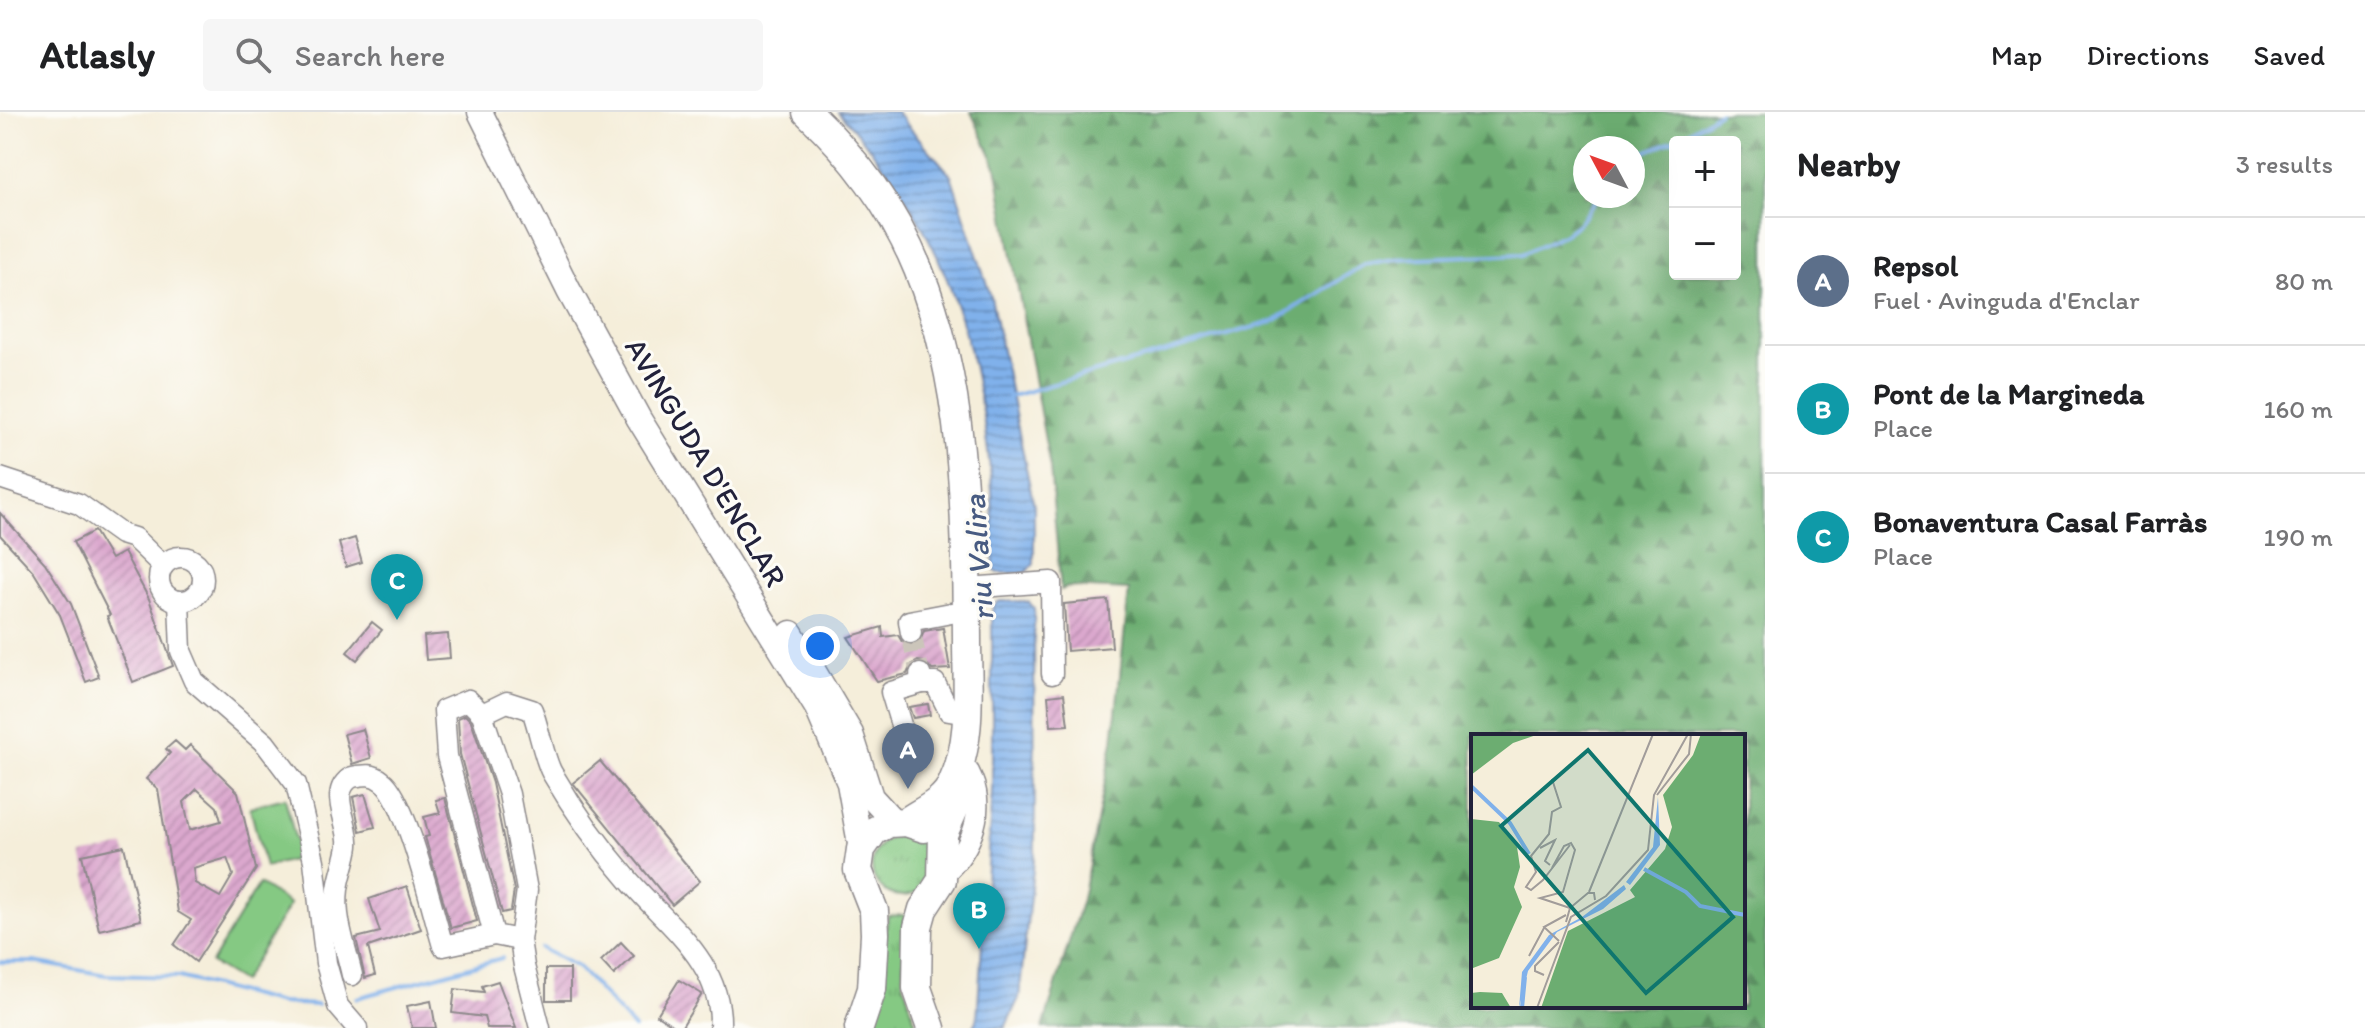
<!DOCTYPE html>
<meta charset="utf-8">
<style>
body{margin:0;font-family:Itim,sans-serif;background:#f6f6f6;color:#202124}
.controls{position:absolute;right:24px;top:24px;display:grid;overflow:hidden;border-radius:8px;box-shadow:0 8px 32px #0002}
.controls button{width:72px;height:72px;display:grid;place-items:center;padding:0;border:0;border-bottom:2px solid #e0e0e0;background:#fff;color:#202124;font:40px sans-serif}
.compass{position:absolute;left:1573px;top:24px;width:72px;height:72px;border-radius:50%;background:#fff;box-shadow:0 8px 32px #0002;rotate:311deg}
.you{position:absolute;left:820px;top:534px;width:28px;height:28px;margin:-20px;border:6px solid #fff;border-radius:50%;background:#1a73e8;box-shadow:0 0 0 12px #1a73e833}
.badge{display:grid;place-items:center;width:52px;height:52px;border-radius:50%;background:#c8321e;color:#fff;font-size:26px;font-weight:700}
.pin{position:absolute;translate:-50% -66px;filter:drop-shadow(0 2px 4px #0008)}
.pin::after{content:'';position:absolute;top:42px;width:28px;height:24px;background:inherit;clip-path:polygon(0 0,100% 0,50% 100%)}
.list{margin:0;padding:0;list-style:none}
h2{display:flex;justify-content:space-between;align-items:center;height:104px;margin:0;padding:0 32px;font-size:34px}
h2 small{font-size:26px;font-weight:400;color:#757577}
.list li{display:grid;grid-template-columns:52px 1fr auto;gap:24px;align-items:center;box-sizing:border-box;height:128px;padding:0 32px;border-top:2px solid #e0e0e0}
.list b{display:block;font-size:30px;white-space:nowrap}
.list p{margin:0;font-size:26px;white-space:nowrap;color:#757577}
.list em{font-size:26px;font-style:normal;color:#757577}
.icon{flex:none;width:44px;height:44px;fill:none;stroke:currentColor;stroke-width:2;stroke-linecap:round;stroke-linejoin:round}
.map{position:relative;flex:none;width:1765px;height:916px;overflow:hidden}
header{display:flex;align-items:center;gap:48px;box-sizing:border-box;height:112px;padding:0 40px;background:#fff;border-bottom:2px solid #e0e0e0}
header strong{font-size:38px}
nav{display:flex;gap:44px;margin-inline-start:auto;font-size:28px}
.search{width:560px;height:72px;background:#f6f6f6;display:flex;align-items:center;gap:20px;box-sizing:border-box;padding:0 28px;border-radius:8px;color:#757577;font-size:30px}
main{display:flex}
aside{flex:1;background:#fff}
.map>svg:first-child{display:block}
.grass{fill:url(#grass-tufts);stroke:#54765f;stroke-width:2}
.forest{fill:url(#forest-firs);stroke:#476856;stroke-width:2;fill-rule:evenodd}
.garden{fill:#85c983;stroke:#54765f;stroke-width:2}
.water{fill:url(#water-rules);stroke:#516a93;stroke-width:2}
.lines{fill:none;stroke-linecap:round;stroke-linejoin:round}
.stream{stroke:#80b1eb;stroke-width:4}
.building{fill:url(#building-hatch);fill-rule:evenodd}
.minor-tunnel{stroke:#cbc5ba;stroke-width:20;stroke-dasharray:20 10;stroke-linecap:butt}
.minor-casing{stroke:#8c888a;stroke-width:23}
.major-casing{stroke:#8c888a;stroke-width:27}
.highway-casing{stroke:#8c888a;stroke-width:31}
.minor{stroke:#fff;stroke-width:20}
.major{stroke:#fff;stroke-width:24}
.highway{stroke:#fff;stroke-width:28}
.labels{text-anchor:middle;dominant-baseline:central;stroke-width:6;stroke-linejoin:round;paint-order:stroke}
.street-label{font-size:30px;fill:#22223b;stroke:#fdfcf7}
.water-label{font-size:32px;font-style:italic;fill:#485b81;stroke:#fdfcf7}
.inset-river{fill:none;stroke:#80b1eb;stroke-width:4}
.inset-road{fill:none;stroke:#a19c9a;stroke-width:2}
.view{fill:#0f766e;fill-opacity:0.15;stroke:#0f766e;stroke-width:4}
.inset-edge{fill:none;stroke:#22223b;stroke-width:4}
</style>
<header>
<strong>Atlasly</strong>
<div class="search"><svg class="icon" aria-label="search" viewBox="0 0 24 24"><circle cx="10" cy="10" r="6"/><path d="M15 15l6 6"/></svg>Search here</div>
<nav><a>Map</a><a>Directions</a><a>Saved</a></nav>
</header>
<main>
<div class="map">
<svg width="1765" height="916" viewBox="0 0 1765 916">
<defs>
<pattern id="grass-tufts" width="24" height="20" patternUnits="userSpaceOnUse" patternTransform="scale(2)"><rect width="24" height="20" fill="#85c983"/><path d="M3 7l-1-3M5 7V3M7 7l1-3M15 17l-1-3M17 17v-4M19 17l1-3" fill="none" stroke="#73ac72"/></pattern>
<pattern id="forest-firs" width="22" height="20" patternUnits="userSpaceOnUse" patternTransform="scale(2)"><rect width="22" height="20" fill="#6cad71"/><path d="M5 1l3.5 6h-7zM16 11l3.5 6h-7z" fill="#588c5e"/></pattern>
<pattern id="water-rules" width="6" height="5" patternUnits="userSpaceOnUse" patternTransform="scale(2)"><rect width="6" height="5" fill="#80b1eb"/><path d="M0 2.5h6" fill="none" stroke="#6890c0"/></pattern>
<pattern id="building-hatch" width="6" height="6" patternUnits="userSpaceOnUse" patternTransform="scale(2)"><rect width="6" height="6" fill="#dba8ce"/><path d="M-1 1l2-2M0 6l6-6M5 7l2-2" fill="none" stroke="#bc90b2"/></pattern>
</defs>
<rect width="100%" height="100%" fill="#fdfcf7"/>
<filter id="ink" filterUnits="userSpaceOnUse"><feTurbulence type="fractalNoise" baseFrequency=".0125" numOctaves="2"/><feDisplacementMap in="SourceGraphic" scale="16" xChannelSelector="R" yChannelSelector="G"/><feConvolveMatrix kernelMatrix="1 2 1 2 8 2 1 2 1" color-interpolation-filters="sRGB"/></filter>
<filter id="wash" filterUnits="userSpaceOnUse"><feTurbulence type="fractalNoise" baseFrequency=".006" numOctaves="4" result="noise"/><feDisplacementMap in="SourceGraphic" scale="32" xChannelSelector="R" yChannelSelector="G"/><feGaussianBlur stdDeviation="1.8" result="paint"/><feColorMatrix in="noise" values="0 0 0 0 0 0 0 0 0 0 0 0 0 0 0 0 0 1.4 0 .05"/><feComposite in="paint" operator="in"/></filter>
<g filter="url(#wash)">
<rect width="100%" height="100%" fill="#f5eeda"/>
<g class="grass">
<circle cx="902" cy="754" r="30"/>
<polygon points="905,803 903,869 917,916 870,916 888,804"/>
</g>
<path class="forest" d="M971,0H1765V916H1043L1082,787L1113,629L1129,478L1068,475L1061,478L1050,356L996,54ZM1675,30H1735V162H1675ZM1585,36H1633V84H1585ZM1473,624H1743V894H1473Z"/>
<g class="garden">
<polygon points="285,686 300,746 265,755 250,695"/>
<polygon points="259,772 290,792 242,870 211,851"/>
</g>
<g class="water">
<path d="M838,0H896L951,63L991,185L1034,394V452L1025,461H998L994,458C992,427 994,396 991,366C976,219 941,108 838,0Z"/>
<polygon points="1000,489 1029,490 1034,496 1035,739 1019,886 1005,916 973,916 977,908 992,678 992,501 993,493"/>
</g>
<g class="lines">
<g class="stream">
<polyline points="1633,45 1683,24 1719,0"/>
<polyline points="1008,285 1272,210 1365,152 1395,147 1522,142 1565,122 1579,111 1599,84"/>
<polyline points="541,836 579,856 634,916"/>
<polyline points="0,850 34,850 106,863 179,865 280,891 317,893"/>
<polyline points="357,886 502,846"/>
</g>
</g>
<g id="blocks">
<g class="building">
<polygon points="0,401 45,451 71,492 99,565 86,570 60,503 33,459 0,423"/>
<polygon points="94,419 111,447 124,440 149,487 173,554 133,570 107,504 110,503 73,430"/>
<polygon points="355,426 362,450 346,455 339,431"/>
<polygon points="1108,488 1112,535 1067,539 1064,492"/>
<polygon points="372,510 382,518 357,548 347,540"/>
<polygon points="882,515 883,525 898,523 902,530 912,534 920,530 924,519 943,516 950,557 932,558 925,550 918,549 911,553 907,562 877,569 848,525"/>
<polygon points="448,522 450,546 426,548 424,524"/>
<polygon points="1064,582 1068,613 1051,614 1048,584"/>
<polygon points="928,592 930,603 913,606 909,595"/>
<polygon points="465,603 471,609 492,671 514,778 511,799 502,801 460,642 458,606"/>
<polygon points="363,617 371,646 352,652 344,622"/>
<path d="M175,629L185,638L190,633L238,680L256,757L196,850L174,833L191,808L178,800L158,677L146,667L170,641L166,637ZM197,677L217,695L221,709L190,718L184,690ZM227,746L233,763L220,785L195,771L193,756Z"/>
<polygon points="600,649 700,769 672,793 573,671"/>
<polygon points="365,682 375,715 360,719 353,685"/>
<polygon points="445,686 477,809 451,816 425,725 429,724 424,705 440,701 436,688"/>
<polygon points="124,734 141,808 99,818 82,743"/>
<polygon points="407,774 421,817 368,835 375,863 365,866 356,826 380,820 369,787"/>
<polygon points="621,830 634,844 614,863 601,849"/>
<rect x="546" y="857" width="24" height="31"/>
<polygon points="679,868 702,882 681,916 677,916 657,903"/>
<polygon points="498,869 516,916 487,916 484,905 452,901 455,877 484,880 482,874"/>
<polygon points="431,889 436,916 412,916 407,894"/>
</g>
</g>
</g>
<g filter="url(#ink)">
<use href="#blocks" fill-opacity="0" stroke="#8c888a" stroke-width="2"/>
<g class="lines">
<polyline class="minor-tunnel" points="911,521 920,562"/>
<g class="minor-casing">
<g id="minor">
<polyline points="0,366 79,392 121,422 134,426 163,454"/>
<circle cx="181" cy="467" r="22"/>
<polyline points="967,476 1051,470 1052,562"/>
<polyline points="179,489 181,539 194,569 265,631 296,672 314,749 326,851 338,894 357,916"/>
<polyline points="911,521 909,509 967,498"/>
<polyline points="920,562 922,571 935,571 949,599 967,602"/>
<path d="M482,602L507,590L532,598C539,616 544,647 552,661C573,697 600,735 627,766C665,812 723,849 720,916"/>
<polyline points="908,636 891,580 922,571"/>
<path d="M944,762C972,737 988,697 969,660"/>
<polyline points="520,828 494,823 447,644 444,598 468,588 482,602 509,682 527,778 520,828 524,854 540,916"/>
<path d="M352,863C346,836 334,805 338,777C340,762 346,749 348,734C351,712 326,680 352,665C364,663 372,661 382,669C406,685 433,801 443,834L494,823"/>
</g>
</g>
<g class="major-casing">
<g id="major">
<polyline points="480,0 569,179 639,307 817,596 849,671 861,737"/>
<polyline points="791,521 851,622 871,685 894,710"/>
</g>
</g>
<g class="highway-casing">
<g id="highway">
<path d="M807,0C855,45 893,96 918,157C966,274 966,404 967,528C967,576 973,628 952,672C943,691 923,698 906,710"/>
<polyline points="859,916 872,877 875,822 874,799 858,758 861,737 874,719 889,711 906,710 924,716"/>
<polyline points="931,916 917,876 918,815 923,797 942,768 943,722 966,670"/>
</g>
</g>
<use href="#minor" class="minor"/>
<use href="#major" class="major"/>
<use href="#highway" class="highway"/>
</g>
</g>
<g class="labels">
<g class="street-label">
<text transform="translate(706 350) rotate(59)">AVINGUDA D'ENCLAR</text>
</g>
<g class="water-label">
<text transform="translate(978 446) rotate(-94)">riu Valira</text>
</g>
</g>
<g transform="translate(1471 622)">
<rect width="274" height="274" fill="#f5eeda"/>
<path d="M0,0H68L42,9L0,41ZM230,0H274V274H70L97,197L164,163L159,156L194,115L201,93L192,61L222,21ZM0,85L28,88L46,113L49,133L43,153L51,173L28,224L2,234ZM9,258L31,259L40,274H0V259Z" fill="#6cad71"/>
<path d="M187,63L189,111L159,151L155,148L182,113ZM153,151L155,155L132,175L86,198L57,237L48,274L51,238L78,201L111,183Z" fill="#80b1eb"/>
<path class="inset-river" d="M0,52L39,89L58,120M173,135L215,158L229,172L274,181M51,274L54,243"/>
<path class="inset-road" d="M81,45L90,73L81,78L78,100L60,122L65,138L55,153L60,156L72,146L99,111M186,61L218,20L220,0M69,114L84,106L74,127L79,131M81,134L93,112L100,109L104,116L92,158L69,164L99,174M118,158L182,0M95,188L99,174L117,159H123L124,166M88,207L73,193L95,181M58,222L73,194M73,241L64,237V232L88,208M66,274L100,183L135,162L177,116L183,61L217,0"/>
<path class="view" d="M117,16L262,183L175,259L30,92Z"/>
<rect width="274" height="274" class="inset-edge"/>
</g>
</svg>
<div class="controls">
<button>+</button>
<button>−</button>
</div>
<svg class="compass" viewBox="-18 -18 36 36"><path d="M0-13l5 13h-10z" fill="#e53935"/><path d="M0 13l5-13h-10z" fill="#757577"/></svg>
<div class="you"></div>
<div class="pin badge" style="left:908px;top:677px;background:#5c6f8a">A</div>
<div class="pin badge" style="left:979px;top:837px;background:#0f9aa8">B</div>
<div class="pin badge" style="left:397px;top:508px;background:#0f9aa8">C</div>
</div>
<aside>
<h2>Nearby<small>3 results</small></h2>
<ul class="list">
<li><span class="badge" style="background:#5c6f8a">A</span><div><b>Repsol</b><p>Fuel · Avinguda d'Enclar</p></div><em>80 m</em></li>
<li><span class="badge" style="background:#0f9aa8">B</span><div><b>Pont de la Margineda</b><p>Place</p></div><em>160 m</em></li>
<li><span class="badge" style="background:#0f9aa8">C</span><div><b>Bonaventura Casal Farràs</b><p>Place</p></div><em>190 m</em></li>
</ul>
</aside>
</main>
